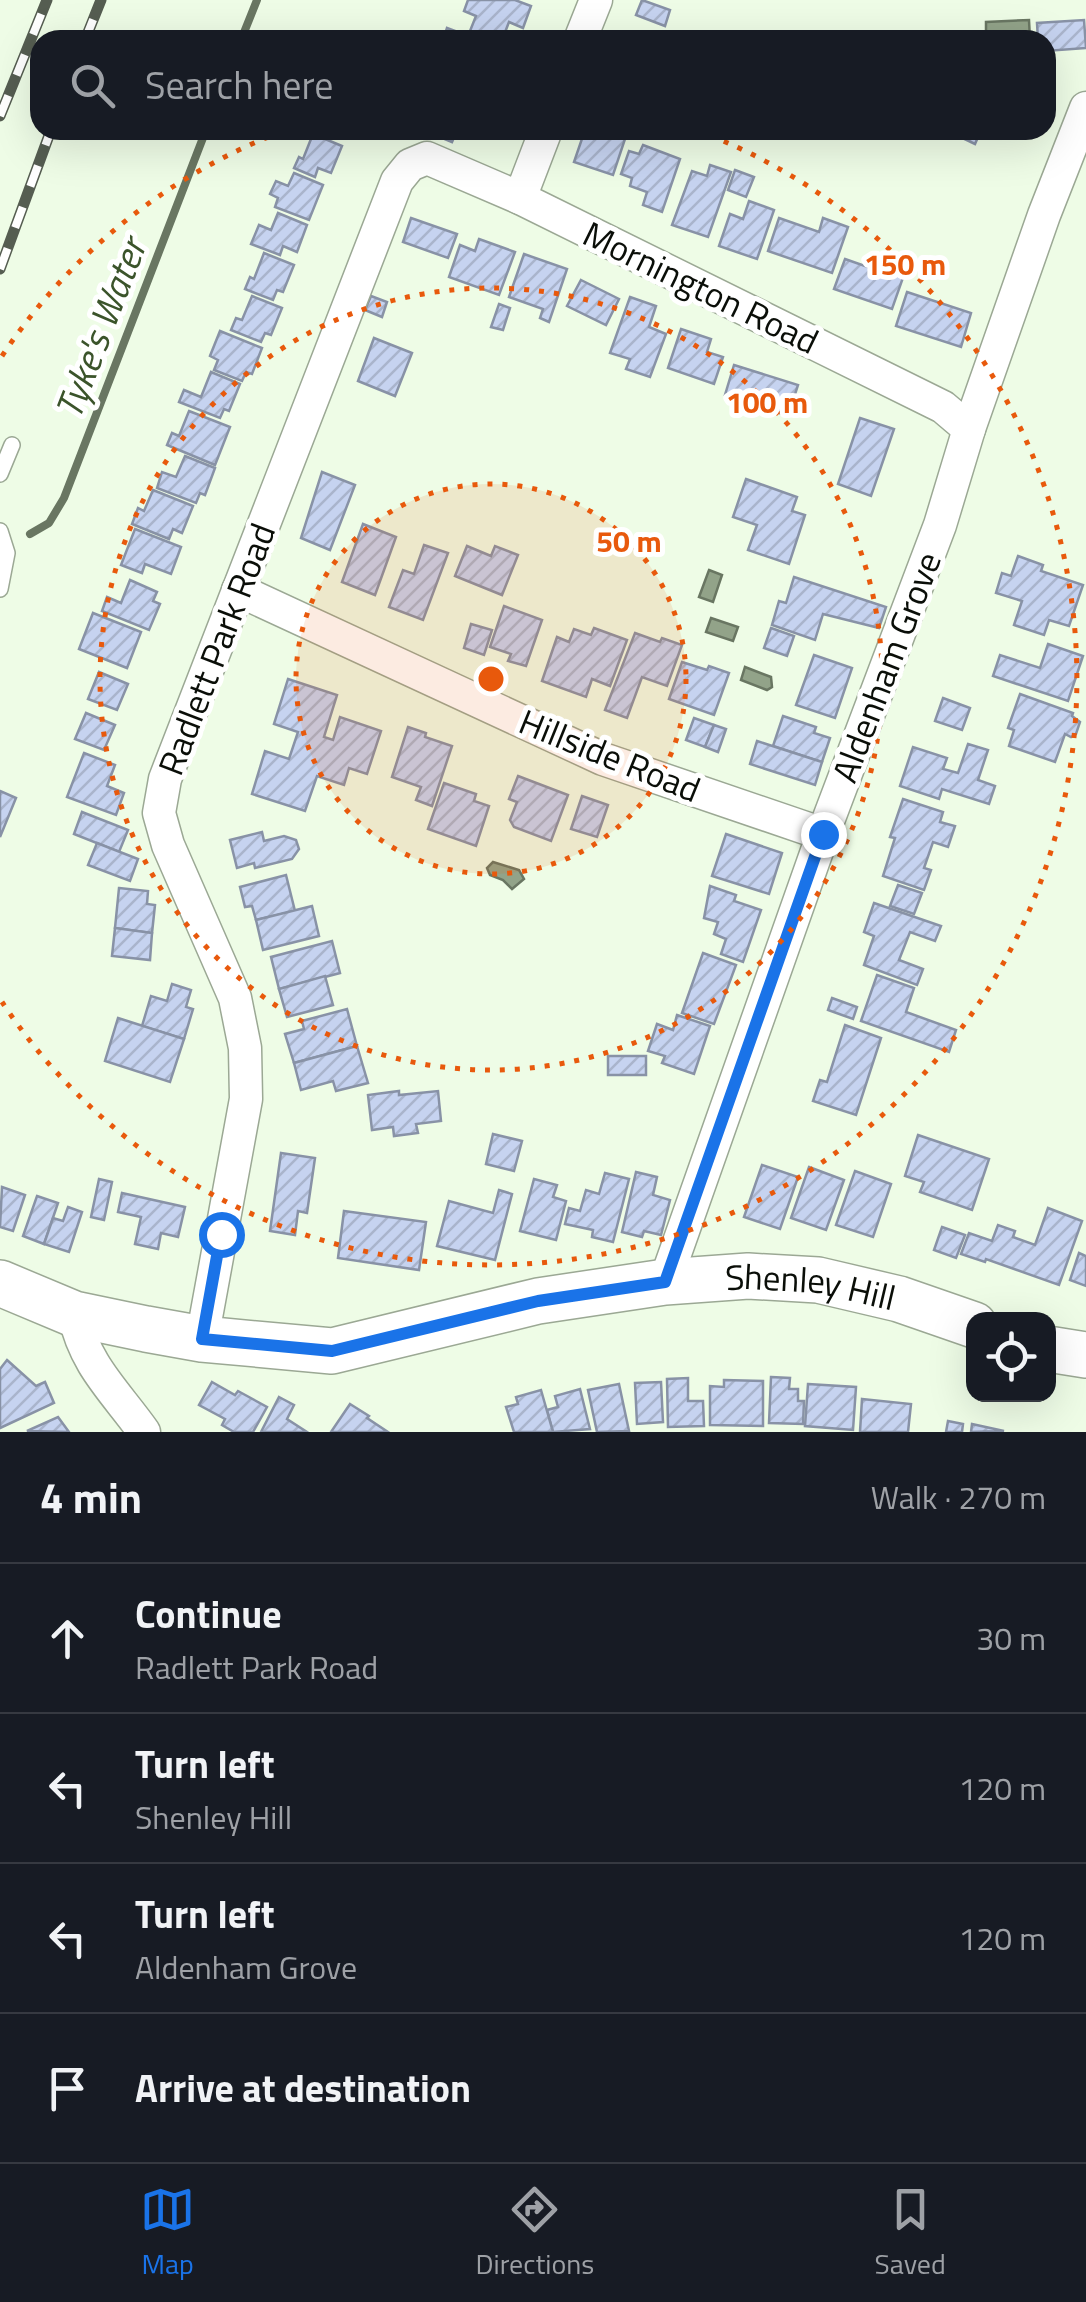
<!DOCTYPE html>
<meta charset="utf-8">
<style>
body{margin:0;font-family:"Titillium Web",sans-serif;background:#20242c;color:#f1f3f6}
.controls{position:absolute;right:30px;bottom:30px;display:grid;overflow:hidden;border-radius:20px;box-shadow:0 10px 40px #0002}
.controls button{width:90px;height:90px;display:grid;place-items:center;padding:0;border:0;border-bottom:2px solid #363941;background:#171b24;color:#f1f3f6;font:50px sans-serif}
.stop{position:absolute;width:30px;height:30px;margin:-22px;border:8px solid #1a73e8;border-radius:50%;background:#fff}
.stop.end{background:#1a73e8;border-color:#fff;box-shadow:0 2px 10px #0008}
.list{margin:0;padding:0;list-style:none}
h2{display:flex;justify-content:space-between;align-items:center;height:130px;margin:0;padding:0 40px;font-size:42px}
h2 small{font-size:32px;font-weight:400;color:#9ea1a6}
.list li{display:grid;grid-template-columns:65px 1fr auto;gap:30px;align-items:center;box-sizing:border-box;height:150px;padding:0 40px;border-top:2px solid #363941}
.list b{display:block;font-size:38px;white-space:nowrap}
.list p{margin:0;font-size:32px;white-space:nowrap;color:#9ea1a6}
.list em{font-size:32px;font-style:normal;color:#9ea1a6}
.icon{flex:none;width:55px;height:55px;fill:none;stroke:currentColor;stroke-width:2;stroke-linecap:round;stroke-linejoin:round}
.map{position:relative;flex:none;width:1086px;height:1432px;overflow:hidden}
.search{position:absolute;background:#171b24;box-shadow:0 10px 40px #0002;left:30px;right:30px;top:30px;height:110px;display:flex;align-items:center;gap:25px;box-sizing:border-box;padding:0 35px;border-radius:30px;color:#9ea1a6;font-size:38px}
.sheet{height:730px;background:#171b24}
nav{display:flex;justify-content:space-around;align-items:center;box-sizing:border-box;height:140px;border-top:2px solid #363941;background:#171b24;font-size:28px;color:#9ea1a6}
nav a{display:grid;justify-items:center;gap:5px}
nav .on{color:#1a73e8}
.map>svg:first-child{display:block}
.water{fill:#92a389;stroke:#697662;stroke-width:2.5}
.lines{fill:none;stroke-linecap:round;stroke-linejoin:round}
.stream{stroke:#697662;stroke-width:8}
.building{fill:url(#building-hatch);stroke:#8892a6;stroke-width:2.5}
.lane-casing{stroke:#9ba894;stroke-width:18}
.street-casing{stroke:#9ba894;stroke-width:35}
.secondary-casing{stroke:#9ba894;stroke-width:48}
.lane{stroke:#fff;stroke-width:15}
.street{stroke:#fff;stroke-width:32}
.secondary{stroke:#fff;stroke-width:45}
.rail-casing{stroke:#555d51;stroke-width:11}
.rail{stroke:#fff;stroke-width:8;stroke-dasharray:22;stroke-linecap:butt}
.route{stroke:#1a73e8;stroke-width:12}
.ring{fill:none;stroke:#e8590c;stroke-width:5;stroke-dasharray:5 10}
.labels{text-anchor:middle;dominant-baseline:central;stroke-width:10;stroke-linejoin:round;paint-order:stroke}
.street-label{font-size:35px;fill:#0a0e08;stroke:#fff}
.water-label{font-size:38px;font-style:italic;fill:#3b542b;stroke:#fff}
.centre{fill:#e8590c;stroke:#fff;stroke-width:5}
.ring-label{font-size:30px;text-anchor:middle;font-weight:bold;fill:#e8590c;stroke:#fff;stroke-width:10;stroke-linejoin:round;paint-order:stroke}
</style>
<div class="map">
<svg width="1086" height="1432" viewBox="0 0 1086 1432">
<defs>
<pattern id="building-hatch" width="6" height="6" patternUnits="userSpaceOnUse" patternTransform="scale(2.5)"><rect width="6" height="6" fill="#c6d3f0"/><path d="M-1 1l2-2M0 6l6-6M5 7l2-2" fill="none" stroke="#a9b4cc"/></pattern>
</defs>
<rect width="100%" height="100%" fill="#eefce6"/>
<g class="water">
<polygon points="1029,20 1030,40 986,40 986,22"/>
<polygon points="709,570 722,575 713,602 699,597"/>
<polygon points="711,618 738,627 733,641 706,632"/>
<polygon points="745,667 771,677 772,687 767,690 741,680"/>
<polygon points="493,862 519,870 524,879 512,889 503,880 490,875 487,868"/>
</g>
<g class="lines">
<g class="stream">
<polyline points="241,40 257,0"/>
<polyline points="30,534 49,523 64,498 206,130"/>
</g>
</g>
<g class="building">
<polygon points="468,0 515,0 531,6 523,28 509,22 502,40 494,40 470,31 476,16 464,11"/>
<polygon points="642,0 670,10 665,26 636,15"/>
<polygon points="1084,20 1086,48 1046,51 1046,40 1038,40 1037,23"/>
<polygon points="447,28 479,40 443,40"/>
<polygon points="314,130 338,130 334,138"/>
<polygon points="423,130 457,130 452,142"/>
<polygon points="585,130 628,130 613,175 574,162"/>
<polygon points="953,130 981,130 975,144 952,133"/>
<polygon points="313,134 342,146 331,173 318,168 315,177 294,168 299,157 303,159"/>
<polygon points="643,145 680,159 662,212 643,205 647,192 630,186 632,178 621,174 629,151 639,154"/>
<polygon points="710,165 731,172 708,237 672,225 692,171 707,176"/>
<polygon points="735,170 754,177 746,197 728,190"/>
<polygon points="294,173 323,185 309,220 275,207 278,198 270,194 276,181 288,186"/>
<polygon points="749,201 774,210 757,259 719,246 730,214 743,219"/>
<polygon points="278,213 307,225 297,252 283,246 280,255 251,244 259,225 271,230"/>
<polygon points="411,218 457,234 448,258 403,242"/>
<polygon points="779,218 819,232 823,218 848,227 832,273 768,251"/>
<polygon points="479,239 515,252 499,295 449,277 460,245 475,251"/>
<polygon points="264,253 294,265 283,292 277,290 273,300 245,289 250,277 254,279"/>
<polygon points="524,254 567,269 549,322 540,318 543,309 509,297"/>
<polygon points="845,259 882,272 886,262 906,269 892,309 834,289"/>
<polygon points="581,280 619,299 606,325 567,306"/>
<polygon points="907,292 971,313 961,347 896,326"/>
<polygon points="252,296 282,308 271,335 265,333 261,342 231,330 236,318 242,320"/>
<polygon points="371,296 387,302 382,317 365,310"/>
<polygon points="630,297 656,306 649,327 666,334 650,377 626,369 630,359 610,353"/>
<polygon points="499,304 510,308 503,330 491,327"/>
<polygon points="681,329 711,339 707,352 723,357 714,384 668,368"/>
<polygon points="220,331 262,348 252,374 246,372 242,381 214,370 218,360 210,356"/>
<polygon points="374,338 412,353 395,396 358,381"/>
<polygon points="734,365 798,385 788,416 725,395"/>
<polygon points="211,372 240,384 229,411 224,409 220,418 179,402 184,390 201,397"/>
<polygon points="189,411 230,427 215,465 167,445 172,433 179,436"/>
<polygon points="860,418 894,429 871,496 838,484"/>
<polygon points="185,456 215,468 205,495 200,493 196,503 157,488 162,472 176,477"/>
<polygon points="322,472 355,485 330,550 301,538"/>
<polygon points="746,479 797,497 792,511 805,515 789,564 748,550 757,525 733,517"/>
<polygon points="153,490 193,506 182,533 173,529 169,539 132,524 138,508 144,511"/>
<polygon points="363,524 396,537 375,595 342,582"/>
<polygon points="135,529 181,547 171,574 145,564 142,573 121,565"/>
<polygon points="424,545 448,553 423,620 389,607 403,570 414,574"/>
<polygon points="467,546 491,556 495,546 518,555 502,595 455,576"/>
<polygon points="1018,556 1043,565 1041,571 1083,585 1069,626 1049,620 1044,635 1014,625 1022,601 996,593 1002,573 1011,576"/>
<polygon points="794,577 886,607 879,628 823,614 815,640 772,625 779,601 786,603"/>
<polygon points="130,580 157,592 153,601 160,604 149,630 102,611 107,597 121,603"/>
<polygon points="504,606 542,620 526,666 508,661 511,654 490,647"/>
<polygon points="93,613 141,632 127,668 79,649"/>
<polygon points="471,624 492,630 484,655 464,648"/>
<polygon points="594,628 627,640 610,686 592,679 586,697 542,681 557,637 569,642 574,629 591,635"/>
<polygon points="771,628 794,636 787,656 764,648"/>
<polygon points="635,633 660,642 662,638 682,645 667,686 642,677 627,718 605,710"/>
<polygon points="1048,644 1083,656 1068,701 993,676 1000,655 1040,668"/>
<polygon points="814,655 852,668 835,718 796,705"/>
<polygon points="682,662 707,670 709,666 729,673 714,715 669,699"/>
<polygon points="99,672 128,684 117,710 88,699"/>
<polygon points="288,679 337,695 324,737 333,740 340,717 381,731 367,774 349,768 344,785 317,776 305,811 252,794 265,751 289,759 298,732 274,724"/>
<polygon points="1020,694 1073,713 1072,716 1080,722 1076,734 1071,737 1065,734 1055,762 1009,746 1014,730 1008,728"/>
<polygon points="943,698 970,708 962,730 935,721"/>
<polygon points="86,713 115,725 104,750 75,739"/>
<polygon points="783,716 816,727 814,733 830,738 822,762 773,746"/>
<polygon points="694,718 714,725 705,747 686,740"/>
<polygon points="714,725 726,729 718,752 705,747"/>
<polygon points="408,727 426,733 425,737 452,746 432,806 416,800 421,787 392,777"/>
<polygon points="757,741 822,762 815,785 750,764"/>
<polygon points="968,744 988,750 978,780 995,786 989,804 942,789 939,799 900,786 913,747 947,758 943,769 958,773"/>
<polygon points="84,753 115,765 107,786 124,793 116,815 67,797"/>
<polygon points="518,776 568,795 551,841 514,827 510,820 517,802 509,799"/>
<polygon points="444,783 476,794 474,801 489,806 476,846 428,829"/>
<polygon points="0,791 16,798 0,837"/>
<polygon points="582,796 608,805 597,837 571,829"/>
<polygon points="903,799 943,812 940,822 955,826 948,847 933,842 924,868 931,870 924,890 883,876 895,838 890,837"/>
<polygon points="82,812 128,830 119,852 74,834"/>
<polygon points="262,832 264,841 284,836 296,840 299,849 292,859 255,868 254,863 237,868 230,840"/>
<polygon points="726,834 782,853 769,894 712,876"/>
<polygon points="97,843 138,859 130,881 88,865"/>
<polygon points="286,875 295,911 256,920 252,906 245,907 240,887"/>
<polygon points="898,885 922,893 914,914 890,906"/>
<polygon points="710,886 736,895 734,901 761,910 743,962 721,954 726,939 714,934 718,922 704,918"/>
<polygon points="119,888 148,891 147,904 155,905 152,933 115,928"/>
<polygon points="874,903 941,926 935,941 910,932 899,960 923,969 917,985 864,965 874,936 864,932"/>
<polygon points="312,906 319,936 263,950 256,920"/>
<polygon points="115,928 152,933 150,960 112,956"/>
<polygon points="332,941 340,973 279,989 271,957"/>
<polygon points="703,953 736,965 714,1024 682,1013"/>
<polygon points="877,975 914,988 906,1012 956,1030 949,1052 861,1021"/>
<polygon points="325,976 333,1005 287,1017 279,989"/>
<polygon points="172,984 191,990 186,1007 193,1009 184,1039 142,1026 151,996 167,1001"/>
<polygon points="832,998 857,1007 853,1019 828,1010"/>
<polygon points="347,1009 357,1046 294,1063 285,1034 304,1029 302,1021"/>
<polygon points="677,1015 710,1026 694,1074 662,1063 665,1056 648,1051 657,1024 673,1030"/>
<polygon points="118,1018 184,1039 170,1082 105,1061"/>
<polygon points="845,1025 881,1038 856,1115 813,1101 820,1080 827,1082"/>
<polygon points="357,1046 368,1083 336,1091 333,1081 301,1090 294,1063"/>
<rect x="608" y="1056" width="38" height="19"/>
<polygon points="399,1091 399,1095 438,1091 441,1121 416,1124 418,1133 394,1136 393,1127 372,1130 368,1095"/>
<polygon points="493,1134 522,1141 514,1171 486,1164"/>
<polygon points="918,1135 989,1159 972,1210 920,1192 924,1182 905,1176"/>
<polygon points="281,1153 315,1158 307,1213 298,1211 295,1235 270,1231"/>
<polygon points="762,1165 798,1177 780,1229 744,1217"/>
<polygon points="809,1167 844,1180 826,1230 791,1218"/>
<polygon points="855,1171 891,1184 873,1237 836,1225"/>
<polygon points="636,1172 657,1177 653,1195 670,1200 661,1235 644,1231 642,1237 622,1232"/>
<polygon points="605,1173 629,1179 613,1242 592,1237 593,1230 565,1224 569,1208 580,1211 586,1190 599,1194"/>
<polygon points="99,1179 112,1182 104,1220 91,1217"/>
<polygon points="534,1179 557,1185 553,1197 566,1201 556,1240 520,1231"/>
<polygon points="2,1187 25,1195 13,1231 0,1227"/>
<polygon points="499,1190 512,1194 495,1260 437,1246 449,1201 493,1213"/>
<polygon points="122,1193 185,1207 178,1237 161,1233 158,1249 135,1244 141,1217 118,1212"/>
<polygon points="37,1196 58,1203 44,1244 23,1236"/>
<polygon points="68,1207 82,1212 69,1252 44,1244 53,1218 63,1221"/>
<polygon points="1048,1208 1082,1221 1059,1285 986,1259 985,1262 961,1254 969,1233 992,1241 998,1225 1015,1231 1013,1237 1035,1245"/>
<polygon points="344,1211 426,1222 419,1270 338,1258"/>
<polygon points="942,1227 965,1235 956,1258 934,1250"/>
<polygon points="1079,1253 1086,1256 1086,1286 1070,1280"/>
<polygon points="7,1360 36,1386 45,1382 54,1403 0,1428 0,1369"/>
<polygon points="771,1377 790,1378 789,1389 798,1389 798,1401 804,1401 803,1424 769,1423"/>
<polygon points="688,1378 688,1401 703,1401 704,1426 668,1427 667,1379"/>
<polygon points="724,1380 763,1381 763,1426 710,1425 710,1386 724,1387"/>
<polygon points="212,1382 235,1395 238,1391 267,1407 253,1432 234,1432 222,1425 225,1419 199,1405"/>
<polygon points="661,1382 663,1422 637,1424 635,1383"/>
<polygon points="619,1384 629,1431 597,1432 588,1390"/>
<polygon points="808,1384 856,1387 853,1430 805,1426"/>
<polygon points="580,1389 590,1429 553,1432 547,1410 558,1407 555,1396"/>
<polygon points="541,1390 553,1432 514,1432 506,1407 518,1404 516,1397"/>
<polygon points="279,1397 294,1405 287,1419 307,1432 261,1432"/>
<polygon points="862,1399 911,1404 908,1432 860,1432"/>
<polygon points="350,1404 369,1416 367,1418 388,1432 331,1432"/>
<polygon points="58,1417 69,1432 27,1431"/>
<polygon points="948,1421 963,1424 962,1432 946,1432"/>
<polygon points="972,1424 1004,1431 971,1432"/>
</g>
<g class="lines">
<g class="lane-casing">
<g id="lane">
<polyline points="0,474 12,445"/>
<polyline points="0,531 7,553 0,589"/>
</g>
</g>
<g class="street-casing">
<g id="street">
<polyline points="580,40 596,0"/>
<polyline points="520,198 546,130"/>
<polyline points="238,590 603,759 823,834"/>
<polyline points="665,1282 823,834 940,525 969,429 1044,215 1086,108"/>
<path d="M74,1314C85,1366 115,1391 144,1432"/>
<polyline points="202,1339 246,1099 245,1048 235,998 168,845 159,813 165,779 397,181 410,165 427,158 520,198 943,407 969,429"/>
</g>
</g>
<g class="secondary-casing">
<g id="secondary">
<path id="s1" d="M0,1283L74,1314L146,1329L202,1339L332,1351L538,1301L665,1282L748,1276L818,1280L899,1299L974,1325"/>
<polyline points="1048,1349 1086,1355"/>
</g>
</g>
<use href="#lane" class="lane"/>
<use href="#street" class="street"/>
<use href="#secondary" class="secondary"/>
<g class="rail-casing">
<g id="rail">
<polyline points="85,40 101,0"/>
<polyline points="0,116 47,0"/>
<polyline points="0,269 51,130"/>
</g>
</g>
<use href="#rail" class="rail"/>
</g>
<g class="lines">
<polyline class="route" points="221,1234 202,1339 332,1351 538,1301 665,1282 823,834"/>
</g>
<circle cx="491" cy="679" r="195" fill="#e8590c" fill-opacity=".12"/>
<g class="ring">
<circle cx="491" cy="679" r="195"/>
<circle cx="491" cy="679" r="391"/>
<path d="M2 356A586 586 0 0 1 286 130M696 130A586 586 0 1 1 2 1002"/>
</g>
<g class="labels">
<g class="street-label">
<text transform="translate(701 287) rotate(26)">Mornington Road</text>
<text transform="translate(216 649) rotate(-69)">Radlett Park Road</text>
<text transform="translate(886 667) rotate(-69)">Aldenham Grove</text>
<text transform="translate(610 755) rotate(22)">Hillside Road</text>
<text stroke="none"><textPath href="#s1" startOffset="828">Shenley Hill</textPath></text>
</g>
<g class="water-label">
<text transform="translate(100 328) rotate(-69)">Tyke's Water</text>
</g>
</g>
<circle cx="491" cy="679" r="15" class="centre"/>
<g class="ring-label">
<text x="905" y="275">150 m</text>
<text x="767" y="413">100 m</text>
<text x="629" y="552">50 m</text>
</g>
</svg>
<div class="controls">
<button><svg class="icon" aria-label="locate" viewBox="0 0 24 24"><circle cx="12" cy="12" r="6"/><path d="M12 2v4M12 18v4M2 12h4M18 12h4"/></svg></button>
</div>
<div class="stop" style="left:221px;top:1234px"></div>
<div class="stop end" style="left:823px;top:834px"></div>
<div class="search"><svg class="icon" aria-label="search" viewBox="0 0 24 24"><circle cx="10" cy="10" r="6"/><path d="M15 15l6 6"/></svg>Search here</div>
</div>
<section class="sheet">
<h2>4 min<small>Walk · 270 m</small></h2>
<ul class="list">
<li><svg class="icon" aria-label="ahead" viewBox="0 0 24 24"><path d="M12 20V5M6 11l6-6 6 6"/></svg><div><b>Continue</b><p>Radlett Park Road</p></div><em>30 m</em></li>
<li><svg class="icon" aria-label="left" viewBox="0 0 24 24"><path d="M17 20v-9H6M10 6l-5 5 5 5"/></svg><div><b>Turn left</b><p>Shenley Hill</p></div><em>120 m</em></li>
<li><svg class="icon" aria-label="left" viewBox="0 0 24 24"><path d="M17 20v-9H6M10 6l-5 5 5 5"/></svg><div><b>Turn left</b><p>Aldenham Grove</p></div><em>120 m</em></li>
<li><svg class="icon" aria-label="arrive" viewBox="0 0 24 24"><path d="M6 21V4h12l-3 4 3 4H6"/></svg><div><b>Arrive at destination</b></div></li>
</ul>
</section>
<nav>
<a class="on"><svg class="icon" aria-label="map" viewBox="0 0 24 24"><path d="M3 6l6-2 6 2 6-2v14l-6 2-6-2-6 2zM9 4v14M15 6v14"/></svg>Map</a>
<a><svg class="icon" aria-label="directions" viewBox="0 0 24 24"><path d="M12 3l9 9-9 9-9-9zM9 14v-3h6M13 9l2 2-2 2"/></svg>Directions</a>
<a><svg class="icon" aria-label="saved" viewBox="0 0 24 24"><path d="M7 4h10v16l-5-4-5 4z"/></svg>Saved</a>
</nav>
